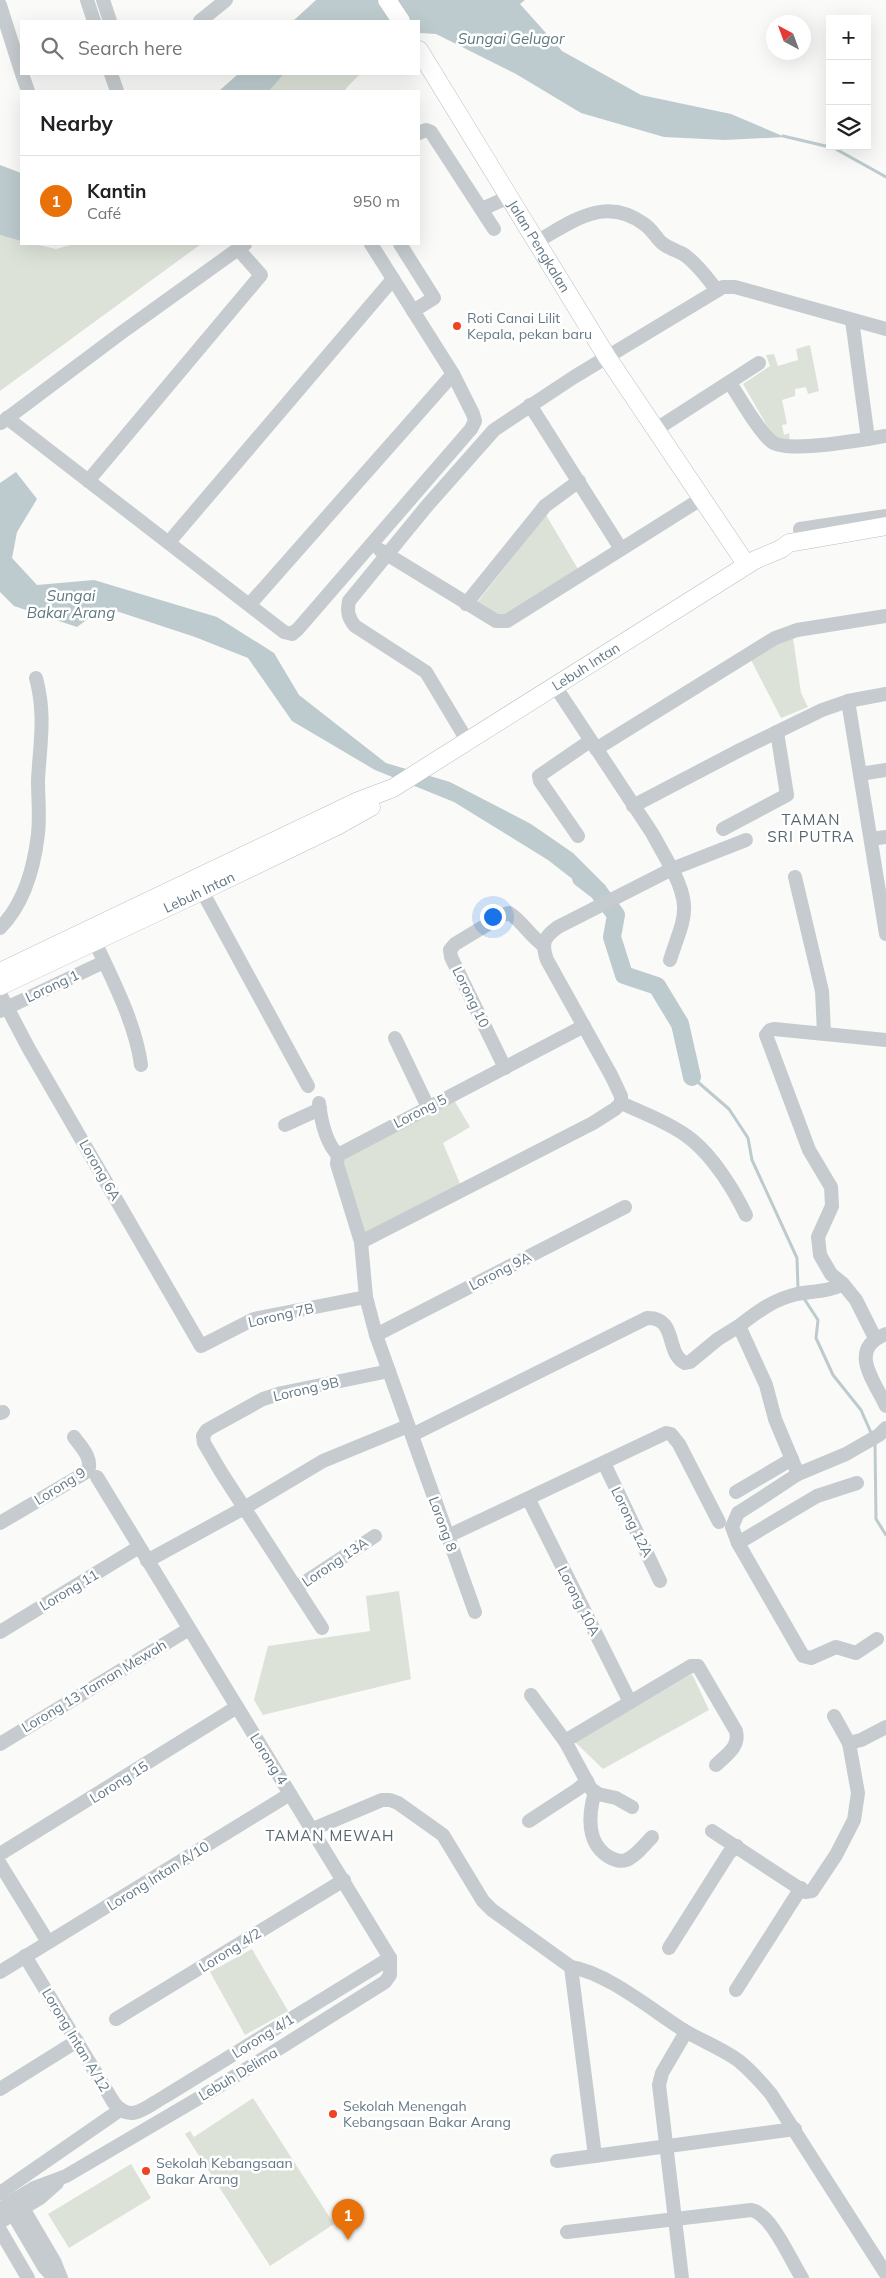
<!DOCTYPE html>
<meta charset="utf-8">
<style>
body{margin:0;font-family:Mulish,sans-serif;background:#f2f2f2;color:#202124}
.controls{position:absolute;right:15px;top:15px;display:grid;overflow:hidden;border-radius:0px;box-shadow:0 5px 20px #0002}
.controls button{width:45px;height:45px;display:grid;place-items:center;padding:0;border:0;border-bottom:1px solid #e0e0e0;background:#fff;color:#202124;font:25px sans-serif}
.compass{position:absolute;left:766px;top:15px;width:45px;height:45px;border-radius:50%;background:#fff;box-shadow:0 5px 20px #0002;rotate:319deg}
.you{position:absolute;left:492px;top:916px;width:18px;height:18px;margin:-12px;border:4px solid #fff;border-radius:50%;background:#1a73e8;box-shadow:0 0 0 8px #1a73e833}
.badge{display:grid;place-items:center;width:32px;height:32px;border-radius:50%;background:#ef4323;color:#fff;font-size:16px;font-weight:700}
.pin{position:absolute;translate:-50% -41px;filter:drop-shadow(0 1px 2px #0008)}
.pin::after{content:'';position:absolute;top:26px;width:18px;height:15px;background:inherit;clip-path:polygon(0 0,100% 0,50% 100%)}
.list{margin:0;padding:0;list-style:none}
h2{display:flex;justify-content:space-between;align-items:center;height:65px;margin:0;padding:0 20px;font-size:21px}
h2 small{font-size:16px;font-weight:400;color:#757577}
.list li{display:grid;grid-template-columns:32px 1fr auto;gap:15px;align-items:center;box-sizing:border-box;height:90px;padding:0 20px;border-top:1px solid #e0e0e0}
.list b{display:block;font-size:19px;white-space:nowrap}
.list p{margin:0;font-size:16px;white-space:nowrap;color:#757577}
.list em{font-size:16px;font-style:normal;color:#757577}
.icon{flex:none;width:28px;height:28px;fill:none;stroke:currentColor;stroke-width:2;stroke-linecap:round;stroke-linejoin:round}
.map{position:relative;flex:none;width:886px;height:2278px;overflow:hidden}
.search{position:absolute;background:#fff;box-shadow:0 5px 20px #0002;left:20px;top:20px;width:400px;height:55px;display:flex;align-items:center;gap:12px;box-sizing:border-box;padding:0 18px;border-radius:0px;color:#757577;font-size:19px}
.panel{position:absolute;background:#fff;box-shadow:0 5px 20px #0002;left:20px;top:90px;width:400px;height:155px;border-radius:0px}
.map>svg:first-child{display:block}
.green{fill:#dce2d8}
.water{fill:#bdcbce}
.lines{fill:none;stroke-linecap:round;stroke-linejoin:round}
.stream{stroke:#bdcbce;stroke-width:3}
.river{stroke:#bdcbce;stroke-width:18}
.major-casing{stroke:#b8bec2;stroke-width:19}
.minor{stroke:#c5cbce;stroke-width:14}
.major{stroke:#fff;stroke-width:18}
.poi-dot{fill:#ef4323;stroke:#fff;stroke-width:2}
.labels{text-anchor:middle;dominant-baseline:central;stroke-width:5;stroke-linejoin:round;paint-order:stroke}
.street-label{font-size:14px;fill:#637885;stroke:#fff}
.poi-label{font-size:14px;fill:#637885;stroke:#fff;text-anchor:start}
.water-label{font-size:15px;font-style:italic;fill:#5e787e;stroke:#fff}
.neighbourhood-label{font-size:15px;letter-spacing:1px;fill:#55666f;stroke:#fff}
</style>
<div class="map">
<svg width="886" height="2278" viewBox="0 0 886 2278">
<rect width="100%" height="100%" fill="#fafaf8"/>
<g class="green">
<polygon points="284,74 360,74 346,88 346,91 269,91"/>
<polygon points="0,235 21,241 21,244 34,244 56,249 74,244 201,244 0,391"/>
<polygon points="810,345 819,391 808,394 806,387 795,389 795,396 782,400 787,424 782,425 784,435 789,433 790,443 774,438 743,384 770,366 766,355 774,354 778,366 798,360 796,349"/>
<polygon points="546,515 578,569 503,617 476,604"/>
<polygon points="793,638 801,693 808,707 781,718 751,660 776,642"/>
<polygon points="454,1100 470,1127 443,1143 461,1186 363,1238 341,1161"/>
<polygon points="399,1591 411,1679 263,1715 254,1700 268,1646 370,1631 366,1596"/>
<polygon points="692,1674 709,1710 603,1769 575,1742"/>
<polygon points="252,1949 288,2011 245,2035 210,1972"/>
<polygon points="253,2098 334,2224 270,2266 185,2134 190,2131 194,2137"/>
<polygon points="131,2164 151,2198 69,2248 48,2214"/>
</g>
<g class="water">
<polygon points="316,0 525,0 520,4 562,51 641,95 731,114 785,137 725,140 664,137 581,113 516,74 436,34 419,33 419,21 293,21"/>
<polygon points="238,74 284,74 269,91 219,91"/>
<polygon points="0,165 21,173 21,241 0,235"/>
<polygon points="16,472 37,499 17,532 12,558 37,585 94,580 217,617 274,653 299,695 386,763 450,782 531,824 573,853 606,886 593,895 548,860 454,802 375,770 292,721 248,658 195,637 104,607 77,627 14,606 0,592 0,483"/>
</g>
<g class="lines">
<g class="stream">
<polyline points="783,136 834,148 886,177"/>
<polyline points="692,1077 729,1109 748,1138 752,1160 797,1258 798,1289"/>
<polyline points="803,1297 818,1320 816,1338 833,1375 861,1410 872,1435"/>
<polyline points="875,1443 876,1519 886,1535"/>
</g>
<polyline class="river" points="581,878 598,891 616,915 612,937 624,975 657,986 680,1024 692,1077"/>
<g class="major-casing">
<g id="major">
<polyline points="387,0 401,21"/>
<path id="s1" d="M419,50L607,357L746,564"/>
<path id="s2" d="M0,972L356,802L393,788L755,560L781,549L789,543L886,526"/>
<path id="s3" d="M0,986L202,891L337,826L371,807"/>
</g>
</g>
<g class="minor">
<polyline points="87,0 94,21"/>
<polyline points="103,0 110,21"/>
<polyline points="0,5 21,71"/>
<polyline points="200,21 226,0"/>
<polyline points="22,74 28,91"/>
<polyline points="111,74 117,91"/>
<polyline points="419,133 426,130 431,132 494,229"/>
<polyline points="482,209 509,197"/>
<path d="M536,242C572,222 604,195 644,224C652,229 656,238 662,243C669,249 679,251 686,256C698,265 707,278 717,290"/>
<polyline points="400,244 434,298 413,311"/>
<polyline points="852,320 868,439"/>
<path d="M730,383C740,398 759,432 772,442C789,454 864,439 886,436"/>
<polyline points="530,405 621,549"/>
<polyline points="7,418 284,632 292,634 298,629 471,429 475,421 473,414 453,374 371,244"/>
<polyline points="1,423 121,333 245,244"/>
<polyline points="655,430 759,363"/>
<polyline points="88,481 261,275 238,249"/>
<polyline points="802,540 800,529 886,516"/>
<polyline points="169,542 393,279"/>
<polyline points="380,550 496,621 507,621 701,499"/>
<polyline points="250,604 453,374"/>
<polyline points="466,604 545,506 579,481"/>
<polyline points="848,701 886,934"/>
<path d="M468,742L426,672L355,626C348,618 347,611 349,601L426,507L494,430L574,377L723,287H735L886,329"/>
<polyline points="596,749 775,638 797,630 886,616"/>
<polyline points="860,774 886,770"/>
<polyline points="633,806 740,750 822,710 848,701 886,694"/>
<polyline points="723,829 787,795 777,732"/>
<polyline points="578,836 540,781 539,776 590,741"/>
<polyline points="871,839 886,837"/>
<polyline points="795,877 822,991 824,1033"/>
<polyline points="202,891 308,1086"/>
<path d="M0,928C24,904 34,868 38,834C40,816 38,798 38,780C40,743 46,715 36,678"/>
<path d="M95,942C112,978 136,1025 141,1065"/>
<path d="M670,960C683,919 693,910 672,869L746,840"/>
<polyline points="0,994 29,1049 201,1346 254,1319 366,1297"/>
<polyline points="0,1011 104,962"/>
<polyline points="395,1038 428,1107"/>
<path d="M505,1068L451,957L450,950L455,944L503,915L509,913C522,921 530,936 543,945"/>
<path d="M319,1103C321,1120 325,1142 338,1155"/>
<path d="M621,1103C643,1113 674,1125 692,1140C714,1158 734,1190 746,1215"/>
<polyline points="285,1125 320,1109"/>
<path d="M361,1242L593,1123L615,1109L621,1103V1096L611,1075L547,960C541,943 544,937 558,927L672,869L652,833L555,686"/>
<path d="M739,1326C757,1312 774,1299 797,1294C814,1291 828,1292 843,1284"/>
<path d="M886,1334C847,1349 874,1380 886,1406"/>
<polyline points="376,1335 625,1207"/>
<polyline points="875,1338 856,1300 843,1284 831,1274 820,1255 818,1237 832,1206 831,1187 809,1150 766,1035 770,1030 774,1029 886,1040"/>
<polyline points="0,1413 3,1412"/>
<path d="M412,1435L647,1318C678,1317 665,1354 685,1363L690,1362L718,1339L739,1326L766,1385L775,1419L798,1474"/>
<polyline points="604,1463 660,1581"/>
<polyline points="736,1492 792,1459"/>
<polyline points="529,1500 630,1702"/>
<path d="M0,1523L88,1471C93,1458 81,1447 74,1437"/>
<polyline points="448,1536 666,1433 671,1434 679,1444 719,1522"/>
<polyline points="738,1543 817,1496 857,1483"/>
<polyline points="147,1561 244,1508 323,1461 408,1426"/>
<polyline points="296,1588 375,1536"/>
<polyline points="475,1612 376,1335 366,1297 361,1242 337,1164 338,1155 584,1026"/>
<polyline points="322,1628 221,1472 204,1443 203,1436 207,1430 263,1399 282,1393 389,1371"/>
<polyline points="0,1632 139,1547"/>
<polyline points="877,1639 856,1653 836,1647 811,1658 803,1656 738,1543 732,1527 738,1513 760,1499 798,1474 846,1454 879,1435 886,1428"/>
<path d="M531,1695L565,1741L691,1666H698L736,1731C740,1747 727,1754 716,1765"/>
<polyline points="565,1741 591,1789 598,1794 616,1798 632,1807"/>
<polyline points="849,1743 861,1740 886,1727"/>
<polyline points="0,1744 189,1629"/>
<path d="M595,1792C588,1815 586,1845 611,1858C615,1860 621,1862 626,1860C635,1857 645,1844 652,1837"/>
<polyline points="529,1821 578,1789 587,1781"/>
<path d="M313,1829L382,1800H390L398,1803L443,1835L483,1901L492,1910L571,1967C608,1973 653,2011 685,2031C702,2041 723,2049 739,2061C751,2071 761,2082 771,2094L886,2274"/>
<polyline points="712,1831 805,1892 812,1891 836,1855 854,1820 858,1793 849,1743 834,1716"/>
<polyline points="0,1854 237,1707"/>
<polyline points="0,1864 48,1942"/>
<polyline points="669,1948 729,1853 737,1846"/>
<path d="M25,1956L114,2103C131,2124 146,2107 164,2097L390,1958"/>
<polyline points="571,1967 595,2156"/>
<polyline points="0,1972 290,1794"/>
<polyline points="736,1990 801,1888"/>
<polyline points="116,2019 344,1880"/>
<polyline points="0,2089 77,2041"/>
<polyline points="557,2161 795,2129"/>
<polyline points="0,2193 120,2110"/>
<polyline points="17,2198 54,2261 61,2278"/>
<polyline points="7,2204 44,2267 54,2278"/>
<polyline points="0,2209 34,2188 66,2176 216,2088 385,1982 390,1975 390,1958 97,1477"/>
<polyline points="0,2222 40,2198 57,2183"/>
<polyline points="0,2230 28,2278"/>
<path d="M567,2232L751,2210C771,2213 791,2261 802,2278"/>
<polyline points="682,2278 659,2085 662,2073 686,2032"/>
</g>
<use href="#major" class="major"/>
</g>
<g class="poi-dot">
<circle cx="457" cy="326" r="5"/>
<circle cx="333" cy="2114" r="5"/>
<circle cx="146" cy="2171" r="5"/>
</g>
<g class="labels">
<g class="street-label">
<text stroke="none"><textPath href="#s1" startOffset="230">Jalan Pengkalan</textPath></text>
<text stroke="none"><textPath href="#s2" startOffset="662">Lebuh Intan</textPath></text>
<text stroke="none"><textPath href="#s3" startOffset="220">Lebuh Intan</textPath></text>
<text transform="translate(52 986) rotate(-25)">Lorong 1</text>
<text transform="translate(471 997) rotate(64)">Lorong 10</text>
<text transform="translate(420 1111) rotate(-27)">Lorong 5</text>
<text transform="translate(100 1170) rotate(60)">Lorong 6A</text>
<text transform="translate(500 1271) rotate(-27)">Lorong 9A</text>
<text transform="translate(281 1315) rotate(-13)">Lorong 7B</text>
<text transform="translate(306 1389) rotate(-13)">Lorong 9B</text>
<text transform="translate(60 1486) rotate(-32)">Lorong 9</text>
<text transform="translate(632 1522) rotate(64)">Lorong 12A</text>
<text transform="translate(443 1524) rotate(70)">Lorong 8</text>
<text transform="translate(335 1562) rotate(-34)">Lorong 13A</text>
<text transform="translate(69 1590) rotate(-31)">Lorong 11</text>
<text transform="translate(579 1601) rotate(63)">Lorong 10A</text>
<text transform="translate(94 1686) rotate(-31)">Lorong 13 Taman Mewah</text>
<text transform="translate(269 1759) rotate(58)">Lorong 4</text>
<text transform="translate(119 1782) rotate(-32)">Lorong 15</text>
<text transform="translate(158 1876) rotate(-32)">Lorong Intan A/10</text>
<text transform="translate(230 1950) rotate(-32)">Lorong 4/2</text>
<text transform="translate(263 2036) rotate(-32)">Lorong 4/1</text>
<text transform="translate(76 2040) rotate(59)">Lorong Intan A/12</text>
<text transform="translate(238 2074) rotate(-31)">Lebuh Delima</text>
</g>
<g class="poi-label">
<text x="467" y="318">Roti Canai Lilit<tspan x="467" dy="16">Kepala, pekan baru</tspan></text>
<text x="343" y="2106">Sekolah Menengah<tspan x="343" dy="16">Kebangsaan Bakar Arang</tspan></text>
<text x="156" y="2163">Sekolah Kebangsaan<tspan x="156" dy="16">Bakar Arang</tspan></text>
</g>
<g class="water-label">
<text x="511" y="38">Sungai Gelugor</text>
<text x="71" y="595">Sungai<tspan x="71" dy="17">Bakar Arang</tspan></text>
</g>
<g class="neighbourhood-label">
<text x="811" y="819">TAMAN<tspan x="811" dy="17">SRI PUTRA</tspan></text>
<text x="330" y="1835">TAMAN MEWAH</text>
</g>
</g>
</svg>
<div class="controls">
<button>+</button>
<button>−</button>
<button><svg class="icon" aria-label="layers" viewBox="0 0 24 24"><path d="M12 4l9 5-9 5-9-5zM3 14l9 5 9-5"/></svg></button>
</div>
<svg class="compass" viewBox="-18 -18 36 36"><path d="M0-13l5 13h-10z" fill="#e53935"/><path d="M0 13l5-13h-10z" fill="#757577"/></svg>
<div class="you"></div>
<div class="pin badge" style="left:348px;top:2240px;background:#e8710a">1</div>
<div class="search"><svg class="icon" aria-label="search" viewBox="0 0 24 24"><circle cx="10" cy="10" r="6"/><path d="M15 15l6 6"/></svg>Search here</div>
<section class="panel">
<h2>Nearby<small></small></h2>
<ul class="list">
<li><span class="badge" style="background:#e8710a">1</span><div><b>Kantin</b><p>Café</p></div><em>950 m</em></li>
</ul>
</section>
</div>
